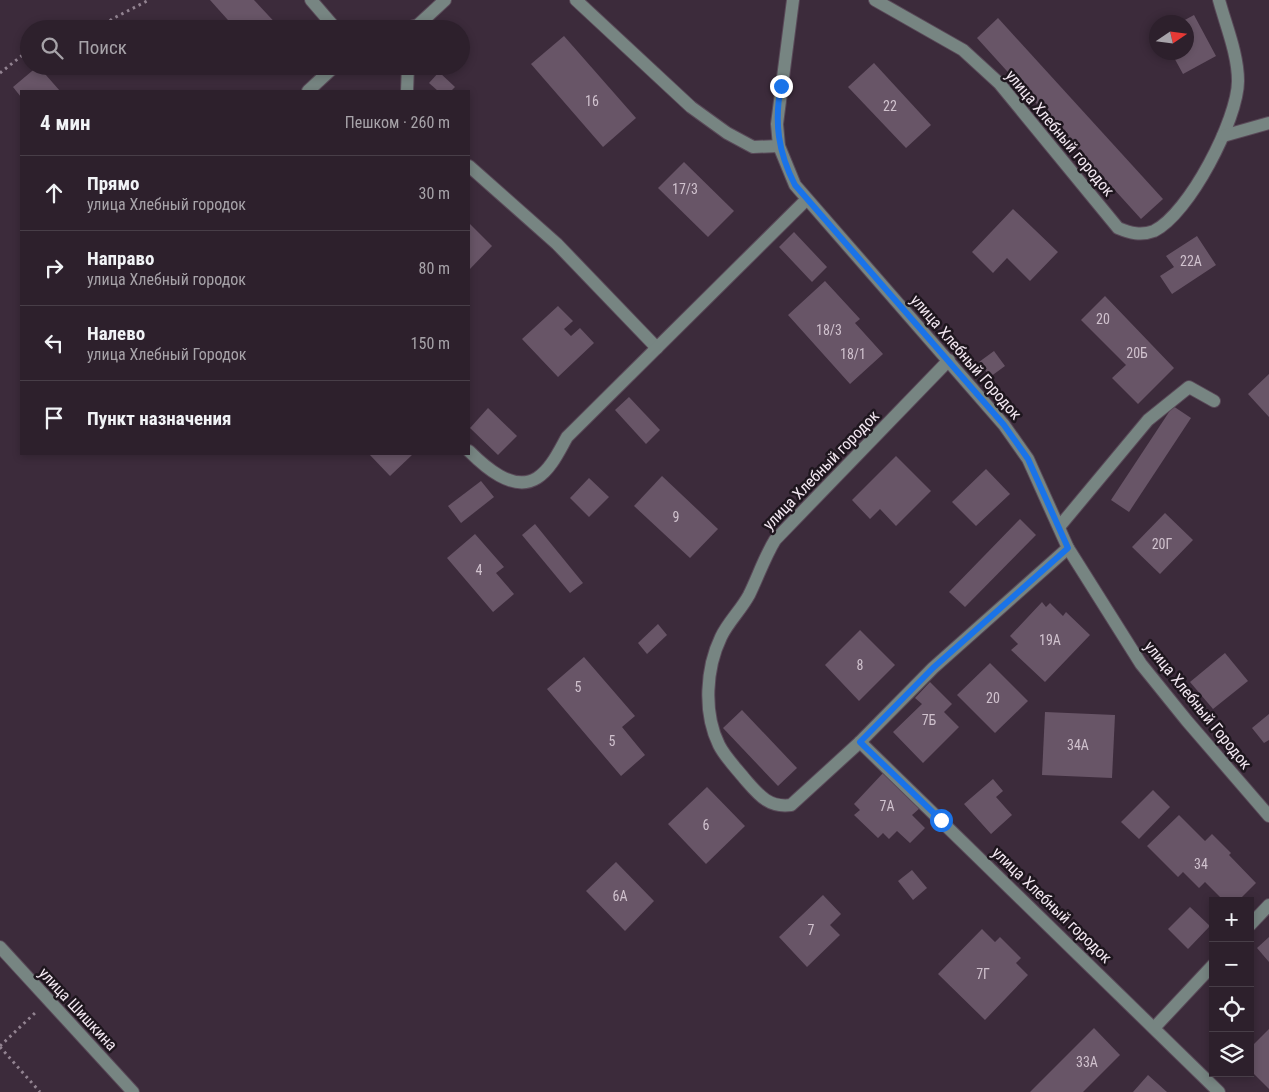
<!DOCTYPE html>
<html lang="ru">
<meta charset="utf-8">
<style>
body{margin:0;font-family:"Roboto Condensed",sans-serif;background:#392d38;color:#f1f3f6}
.controls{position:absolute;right:15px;bottom:15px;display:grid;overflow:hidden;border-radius:0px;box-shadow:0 2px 8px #0003}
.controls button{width:45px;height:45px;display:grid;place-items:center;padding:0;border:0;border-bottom:1px solid #483e48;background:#2d202c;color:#f1f3f6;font:25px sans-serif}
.compass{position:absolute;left:1149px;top:15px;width:45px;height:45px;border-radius:50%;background:#2d202c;box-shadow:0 2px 8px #0003;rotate:77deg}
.stop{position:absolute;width:15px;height:15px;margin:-11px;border:4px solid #1a73e8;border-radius:50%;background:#fff}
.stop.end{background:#1a73e8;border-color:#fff;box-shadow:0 1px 5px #0008}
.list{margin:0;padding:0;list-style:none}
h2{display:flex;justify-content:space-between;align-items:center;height:65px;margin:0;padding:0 20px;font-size:21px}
h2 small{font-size:16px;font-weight:400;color:#a7a3a9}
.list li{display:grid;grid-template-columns:32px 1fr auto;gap:15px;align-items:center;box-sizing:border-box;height:75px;padding:0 20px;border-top:1px solid #483e48}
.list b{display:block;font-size:19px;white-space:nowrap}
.list p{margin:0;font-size:16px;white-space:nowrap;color:#a7a3a9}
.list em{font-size:16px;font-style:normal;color:#a7a3a9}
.icon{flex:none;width:28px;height:28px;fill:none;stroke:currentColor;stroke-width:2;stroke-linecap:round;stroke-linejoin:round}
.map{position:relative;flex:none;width:1269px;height:1092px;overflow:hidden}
.search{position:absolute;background:#2d202c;box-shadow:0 2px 8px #0003;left:20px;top:20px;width:450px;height:55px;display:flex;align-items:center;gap:12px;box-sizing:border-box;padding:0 18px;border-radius:28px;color:#a7a3a9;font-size:19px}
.panel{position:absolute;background:#2d202c;box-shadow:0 2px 8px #0003;left:20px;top:90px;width:450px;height:365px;border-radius:0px}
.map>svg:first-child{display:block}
.building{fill:#685567}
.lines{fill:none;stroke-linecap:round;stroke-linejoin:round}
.minor-casing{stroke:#594958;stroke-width:14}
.path{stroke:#928391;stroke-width:3;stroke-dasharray:2.5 4;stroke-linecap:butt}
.minor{stroke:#778582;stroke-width:12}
.route{stroke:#1a73e8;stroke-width:6}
.labels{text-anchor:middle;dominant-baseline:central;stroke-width:5;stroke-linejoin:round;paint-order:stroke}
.number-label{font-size:14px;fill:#d0c2ce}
.street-label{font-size:16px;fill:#f2e7f1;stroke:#1e161e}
</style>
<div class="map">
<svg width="1269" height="1092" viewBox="0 0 1269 1092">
<rect width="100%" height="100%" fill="#3c2b3b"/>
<g class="building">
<polygon points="210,0 254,0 281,29 236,29"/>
<polygon points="1194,15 1216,56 1183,74 1171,52 1186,52 1186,22 1181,22"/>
<polygon points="998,18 1163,199 1141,219 977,38"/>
<polygon points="564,36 636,118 603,147 531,64"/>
<polygon points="874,63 931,125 906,148 848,87"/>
<polygon points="38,66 60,91 21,91 21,97 13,87"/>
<polygon points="439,72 455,87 451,91 438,91 429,83"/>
<polygon points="684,162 734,211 708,237 658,188"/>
<polygon points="1013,209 1058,252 1030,281 1007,258 993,273 972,252"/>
<polygon points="469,223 492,246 469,270"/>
<polygon points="794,232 827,267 812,282 779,247"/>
<polygon points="1197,236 1216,265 1172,294 1160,276 1174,267 1166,256"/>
<polygon points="825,281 860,319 855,323 883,354 850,384 788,315"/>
<polygon points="1105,296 1174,368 1138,404 1112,378 1126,365 1081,320"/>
<polygon points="558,306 573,321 564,329 571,336 580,328 594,343 558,377 522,339"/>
<polygon points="994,351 1005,366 990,377 979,362"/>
<polygon points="1269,374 1269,417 1248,394"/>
<polygon points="629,397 660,430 646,444 615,410"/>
<polygon points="1173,406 1191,418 1129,512 1111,500"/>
<polygon points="488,408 517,436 498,455 470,428"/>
<polygon points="369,454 413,454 390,476"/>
<polygon points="896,456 931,491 896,526 880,509 870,519 852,500"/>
<polygon points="986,469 1010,494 976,526 952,502"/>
<polygon points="662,476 718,529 690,558 634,506"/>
<polygon points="589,478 609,497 589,517 570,498"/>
<polygon points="481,481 494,497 461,523 448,506"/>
<polygon points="1165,513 1193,540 1160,574 1132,547"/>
<polygon points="1020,519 1036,535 965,607 949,592"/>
<polygon points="535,524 583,583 570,593 522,535"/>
<polygon points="475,534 504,567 496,573 514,594 493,612 447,558"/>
<polygon points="1042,602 1046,607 1050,603 1063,616 1066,612 1090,635 1045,682 1011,650 1018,644 1010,636"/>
<polygon points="658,624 667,635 647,654 638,643"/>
<polygon points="860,630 895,665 859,701 825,665"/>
<polygon points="1225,653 1248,681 1213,709 1190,682"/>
<polygon points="584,657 635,716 622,727 645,755 621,776 547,689"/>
<polygon points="990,663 1028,701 995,733 957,695"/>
<polygon points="930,682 952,704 944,712 959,727 923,763 893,732 922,704 915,698"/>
<polygon points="742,710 797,768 778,786 723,728"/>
<polygon points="1045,712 1115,715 1112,778 1042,775"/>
<polygon points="1269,714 1269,740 1264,743 1252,728"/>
<polygon points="884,772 920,808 912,815 925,828 910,843 897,831 889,839 883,833 878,838 854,815 860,810 854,804"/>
<polygon points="993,779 1003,791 996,797 1012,815 991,834 964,804"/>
<polygon points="707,787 745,826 706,864 668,824"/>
<polygon points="1153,790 1170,807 1139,839 1121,822"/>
<polygon points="1179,815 1205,841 1212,834 1231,853 1229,855 1256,883 1238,901 1224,901 1205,882 1199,888 1183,872 1178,877 1147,846"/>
<polygon points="616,862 654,901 625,931 586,891"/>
<polygon points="912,870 927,888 913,900 898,881"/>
<polygon points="823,895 841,914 830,925 840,935 807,967 779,937"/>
<polygon points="1190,907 1210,926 1188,949 1168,929"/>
<polygon points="982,929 995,942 1000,937 1021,958 1016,963 1028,975 985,1020 938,974"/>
<polygon points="1269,937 1269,962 1257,948"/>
<polygon points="1094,1028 1120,1055 1083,1092 1030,1092"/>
<polygon points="1269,1029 1269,1089 1253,1073 1249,1075 1241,1073 1250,1073 1250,1048"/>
<polygon points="1148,1075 1167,1092 1133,1092"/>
</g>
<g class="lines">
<g class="minor-casing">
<g id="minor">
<polyline points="311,0 336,29"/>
<polyline points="576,0 691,107 727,133 753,147 779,146"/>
<polyline points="793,0 777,124 779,146 795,185 1004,425 1028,459 1068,548 1141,664 1187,721 1269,816"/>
<path d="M875,0L963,50L999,83L1118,228C1130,233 1141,236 1154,231C1189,214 1238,119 1238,81C1238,54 1226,26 1219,0"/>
<polyline points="404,29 418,25 445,0"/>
<polyline points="308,91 335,66"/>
<polyline points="407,91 408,66"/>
<polyline points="1223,136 1269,123"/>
<polyline points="469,166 557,244 657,348"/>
<path d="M949,360L775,540C764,558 758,577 749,595C741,610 728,622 721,637C706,668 703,713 719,745C725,757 736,768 744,778C758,794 768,808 791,805L860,742L933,668L1068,548"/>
<path d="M469,451C484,466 513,493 537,478C551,469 559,451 567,437L806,200"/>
<polyline points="1059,527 1148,420 1189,387 1214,401"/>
<polyline points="860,742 1219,1092"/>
<polyline points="1250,925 1269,905"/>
<polyline points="0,947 133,1092"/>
<polyline points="1154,1028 1213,965"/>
</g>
</g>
<g class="path">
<polyline points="100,29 112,19 149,0"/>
<polyline points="0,73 29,50"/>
<polyline points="0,1046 36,1012"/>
<polyline points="0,1047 40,1092"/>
</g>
<use href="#minor" class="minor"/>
</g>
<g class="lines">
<path class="route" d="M781,86C774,122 778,152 795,185L1004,425L1028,459L1068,548L933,668L860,742L941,820"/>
</g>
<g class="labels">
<g class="number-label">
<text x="592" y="101">16</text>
<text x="890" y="106">22</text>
<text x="685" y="189">17/3</text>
<text x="1191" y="261">22А</text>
<text x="1103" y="319">20</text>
<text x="829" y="330">18/3</text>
<text x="1137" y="353">20Б</text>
<text x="853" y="354">18/1</text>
<text x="676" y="517">9</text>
<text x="1162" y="544">20Г</text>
<text x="479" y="570">4</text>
<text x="1050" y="640">19А</text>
<text x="860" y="665">8</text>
<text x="578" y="687">5</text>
<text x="993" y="698">20</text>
<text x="929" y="720">7Б</text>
<text x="612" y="741">5</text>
<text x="1078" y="745">34А</text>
<text x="887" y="806">7А</text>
<text x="706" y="825">6</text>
<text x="1201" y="864">34</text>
<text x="620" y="896">6А</text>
<text x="811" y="930">7</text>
<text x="983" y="974">7Г</text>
<text x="1087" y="1062">33А</text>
</g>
<g class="street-label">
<text transform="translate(1060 133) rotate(50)">улица Хлебный городок</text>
<text transform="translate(966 357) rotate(49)">улица Хлебный Городок</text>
<text transform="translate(821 470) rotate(-46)">улица Хлебный городок</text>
<text transform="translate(1198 705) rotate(51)">улица Хлебный Городок</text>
<text transform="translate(1052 905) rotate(44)">улица Хлебный городок</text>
<text transform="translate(78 1009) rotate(47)">улица Шишкина</text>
</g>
</g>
</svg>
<div class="controls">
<button>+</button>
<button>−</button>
<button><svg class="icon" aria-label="locate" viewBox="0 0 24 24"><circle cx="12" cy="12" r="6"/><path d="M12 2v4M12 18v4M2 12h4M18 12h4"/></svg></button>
<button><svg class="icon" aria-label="layers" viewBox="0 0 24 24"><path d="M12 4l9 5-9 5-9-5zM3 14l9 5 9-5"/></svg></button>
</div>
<svg class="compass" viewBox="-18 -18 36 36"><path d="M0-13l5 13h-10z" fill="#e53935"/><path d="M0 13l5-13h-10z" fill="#a7a3a9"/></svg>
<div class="stop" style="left:941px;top:820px"></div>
<div class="stop end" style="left:781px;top:86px"></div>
<div class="search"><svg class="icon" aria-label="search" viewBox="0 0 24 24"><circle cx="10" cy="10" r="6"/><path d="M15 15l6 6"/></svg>Поиск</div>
<section class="panel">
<h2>4 мин<small>Пешком · 260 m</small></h2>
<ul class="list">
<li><svg class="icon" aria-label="ahead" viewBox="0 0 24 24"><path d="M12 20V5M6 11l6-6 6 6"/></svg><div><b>Прямо</b><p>улица Хлебный городок</p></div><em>30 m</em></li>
<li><svg class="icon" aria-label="right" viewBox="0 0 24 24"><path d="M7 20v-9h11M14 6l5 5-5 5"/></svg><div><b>Направо</b><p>улица Хлебный городок</p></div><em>80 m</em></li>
<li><svg class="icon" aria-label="left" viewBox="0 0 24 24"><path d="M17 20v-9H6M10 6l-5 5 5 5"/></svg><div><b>Налево</b><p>улица Хлебный Городок</p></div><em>150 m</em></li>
<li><svg class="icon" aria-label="arrive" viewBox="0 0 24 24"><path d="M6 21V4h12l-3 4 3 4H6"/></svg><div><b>Пункт назначения</b></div></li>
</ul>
</section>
</div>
